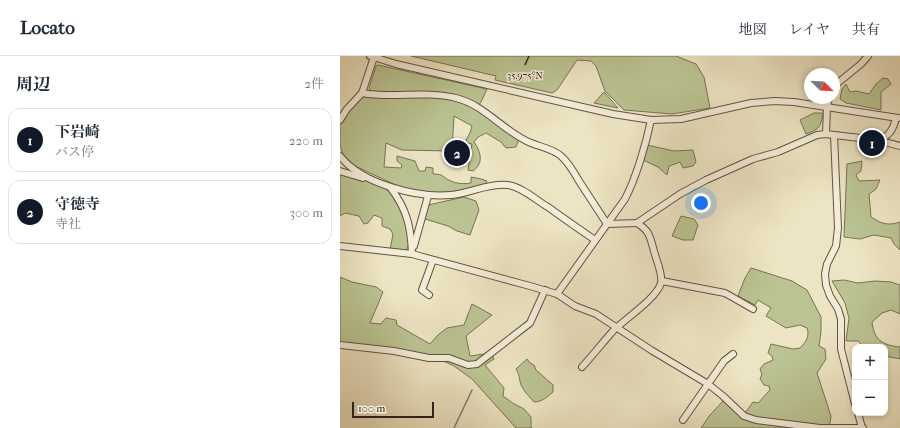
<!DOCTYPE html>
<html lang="ja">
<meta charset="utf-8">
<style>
body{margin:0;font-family:"IM FELL French Canon","Noto Serif JP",serif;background:#f2f2f3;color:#1f2937}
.controls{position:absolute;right:12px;bottom:12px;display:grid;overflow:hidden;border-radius:8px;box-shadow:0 2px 6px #0003}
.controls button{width:36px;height:36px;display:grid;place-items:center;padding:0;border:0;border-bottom:1px solid #e0e1e3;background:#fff;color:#1f2937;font:20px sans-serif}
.compass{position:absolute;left:464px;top:12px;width:36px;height:36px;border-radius:50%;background:#fff;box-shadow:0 2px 6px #0003;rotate:114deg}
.scale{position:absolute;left:12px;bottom:10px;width:82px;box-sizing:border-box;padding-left:4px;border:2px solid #352219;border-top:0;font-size:11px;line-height:14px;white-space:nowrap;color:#352219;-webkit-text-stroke:3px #f3edd8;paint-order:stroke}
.you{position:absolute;left:361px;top:147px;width:14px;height:14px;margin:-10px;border:3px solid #fff;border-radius:50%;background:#1a73e8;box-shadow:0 0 0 6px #1a73e833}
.badge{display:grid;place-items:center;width:26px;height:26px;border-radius:50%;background:#111827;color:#fff;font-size:13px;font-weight:700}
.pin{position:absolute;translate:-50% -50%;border:2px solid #fff;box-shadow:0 1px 4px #0006}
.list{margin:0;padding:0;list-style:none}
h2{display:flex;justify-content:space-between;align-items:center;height:52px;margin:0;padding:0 16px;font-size:17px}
h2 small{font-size:13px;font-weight:400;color:#747a83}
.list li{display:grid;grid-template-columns:26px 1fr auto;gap:12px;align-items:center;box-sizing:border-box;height:64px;margin:0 8px 8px;padding:0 8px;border:1px solid #e0e1e3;border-radius:12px}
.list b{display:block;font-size:15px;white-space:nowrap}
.list p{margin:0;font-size:13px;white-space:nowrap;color:#747a83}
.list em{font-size:13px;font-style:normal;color:#747a83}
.map{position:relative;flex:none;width:560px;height:372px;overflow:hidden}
header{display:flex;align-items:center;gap:24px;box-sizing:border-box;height:56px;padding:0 20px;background:#fff;border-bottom:1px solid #e0e1e3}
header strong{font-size:19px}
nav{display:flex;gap:22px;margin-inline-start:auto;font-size:14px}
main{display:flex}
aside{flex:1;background:#fff}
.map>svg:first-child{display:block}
.green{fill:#bbc392;stroke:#787256}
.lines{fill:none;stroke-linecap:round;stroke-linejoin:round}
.stream{stroke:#727f7a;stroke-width:1.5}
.minor-casing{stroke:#635244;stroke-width:8}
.minor{stroke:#f3edd8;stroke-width:6}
.ticks{fill:none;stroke:#352219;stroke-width:1.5}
.ticks-label{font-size:10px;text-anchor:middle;fill:#352219;stroke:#f3edd8;stroke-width:3;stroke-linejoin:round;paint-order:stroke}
</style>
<header>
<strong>Locato</strong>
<nav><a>地図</a><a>レイヤ</a><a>共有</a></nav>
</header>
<main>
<aside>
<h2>周辺<small>2件</small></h2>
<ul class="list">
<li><span class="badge">1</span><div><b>下岩崎</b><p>バス停</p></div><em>220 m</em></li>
<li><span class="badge">2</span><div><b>守徳寺</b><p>寺社</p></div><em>300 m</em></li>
</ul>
</aside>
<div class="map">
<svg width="560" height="372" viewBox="0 0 560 372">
<rect width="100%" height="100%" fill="#ede4c3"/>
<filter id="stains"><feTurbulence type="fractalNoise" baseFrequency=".005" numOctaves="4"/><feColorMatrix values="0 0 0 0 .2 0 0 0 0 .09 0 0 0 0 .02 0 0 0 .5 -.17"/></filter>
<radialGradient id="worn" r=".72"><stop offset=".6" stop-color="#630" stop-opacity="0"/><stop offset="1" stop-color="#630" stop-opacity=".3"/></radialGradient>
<g class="green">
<polygon points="71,0 336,0 356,8 364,21 370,52 332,58 284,54 265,35 256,10 251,5 237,4 217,34 212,37 155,24 156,20"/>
<polygon points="38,9 147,33 141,46 138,50 122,42 34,37 30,35 29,32 36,10"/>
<polygon points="543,22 548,23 551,28 541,36 541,54 506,47 500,43 502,33 506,28 510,36 516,35 529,38 536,28"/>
<polygon points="264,36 278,52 254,47"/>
<path d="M23,39L104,42L127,48L179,83L176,91L166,92L161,86L146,77L138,81L134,86C141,96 144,107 133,115L128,114L132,88L127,87L126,84L130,77L132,70L114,60L112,94H109L108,95L62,94L46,87L44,111L61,112L62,109L57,105V100L75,105L79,115H85L86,111L93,112V118C105,118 101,121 111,125C117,128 125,128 131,127V121L141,123L147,125L145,129L112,136L81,137L60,131L13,109L4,102L0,89V69L5,59Z"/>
<path d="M474,57H482L483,59C480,72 479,73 466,78L460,64Z"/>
<polygon points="307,89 334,95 353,94 356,106 353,110 343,112 340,106 329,110 327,119 318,111 303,104"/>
<path d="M522,105L521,115L516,119L519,125L540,124L536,133L529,138L531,161C542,168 548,170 560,166V194L554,188L551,182L534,179L520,183L504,181L507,108Z"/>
<path d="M0,116C22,123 54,128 62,153C66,164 67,176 70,187L66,195L50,194L53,178L50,173L42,170V162L34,159L28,167L24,168L19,160L5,157L0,160Z"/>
<polygon points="124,141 136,145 139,154 130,179 117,175 108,170 85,163 88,149"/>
<polygon points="341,160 354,163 358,169 353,184 343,184 332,180"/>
<path d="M411,212L452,225L467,234L481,261V276L479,290L485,293L486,303L477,317L491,360L490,367L488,370C472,369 416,366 405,357L413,346L418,347L430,334L429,330L424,329L420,323L422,318L420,313L424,308L433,304L432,300L428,297L431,288L453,293L460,292C466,286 470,280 467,272L460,269L446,272L426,260L431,252L418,244L415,249L398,240L405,222Z"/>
<polygon points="0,221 12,226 36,231 43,236 30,267 41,268 46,262 56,264 57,269 90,288 98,279 107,272 124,269 132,248 152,259 126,280 130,300 144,298 141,303 132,307 87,299 0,287"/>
<path d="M504,224L518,227L535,225L551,226L560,229V258L551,254L542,257L532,266C534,284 542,289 560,291V303L545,300V291H524L518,285H506L509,262L505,247L492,225Z"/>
<polygon points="152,299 154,303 145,309 164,332 163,340 174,348 184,353 191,361 191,370 192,372 176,372 132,323 114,310 99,303 108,304 125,311"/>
<path d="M187,303L190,307L194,309L196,314L213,329V336C207,341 202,346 194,346C190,341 184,336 181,329C179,323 180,320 176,313Z"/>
<polygon points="383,345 408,365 461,372 361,372 370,359"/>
</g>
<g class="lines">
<polyline class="stream" points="114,372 132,334"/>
<g class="minor-casing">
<g id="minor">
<polyline points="30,0 56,8 273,58 311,64 341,63 411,47 435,45 454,46 558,62"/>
<polyline points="494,30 521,8 528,0"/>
<path d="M22,37C53,43 85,34 116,42C145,49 164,76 191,87C201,91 213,93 221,100C229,107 234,116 239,125C248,139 258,154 267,168L297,167L340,138L366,124L413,103L438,96L477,79L486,78L537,84C549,81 553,74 556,62"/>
<polyline points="0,64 7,53 22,37 34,1"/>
<polyline points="486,78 487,51 489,42"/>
<polyline points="494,79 498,172 496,190 487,208 485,218 486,229 490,240 498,253 501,263 501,293 515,348"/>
<polyline points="537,84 560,90"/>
<path d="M0,100C22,128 77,142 111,139C130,137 149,127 168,129C182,131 196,144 208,151C223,162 239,173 255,184"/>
<polyline points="0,115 23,122"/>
<path d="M50,131C67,153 71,171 72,198"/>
<polyline points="0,190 72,198 190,230 217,238 235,250 256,258 311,294 368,328 383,340 404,360 416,364 480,372 523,372"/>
<polyline points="74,190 88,140"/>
<polyline points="322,225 385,237 413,253"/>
<path d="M217,238L285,143C296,122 306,88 311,64"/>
<polyline points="89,239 82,234 93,204"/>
<polyline points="0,289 54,295 89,302 109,302 128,309 137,308 190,267 205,234"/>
<path d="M242,311C253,299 263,286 274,274C285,263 317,242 321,227C323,218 316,204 314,195C310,181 310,175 297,167"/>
<polyline points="518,357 522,372"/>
<polyline points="343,364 384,305 393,298"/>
</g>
</g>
<use href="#minor" class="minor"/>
</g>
<path class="ticks" d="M185,9L189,0"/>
<g class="ticks-label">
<text x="185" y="23">35.975°N</text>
</g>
<rect width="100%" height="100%" filter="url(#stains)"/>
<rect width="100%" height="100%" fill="url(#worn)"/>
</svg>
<div class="controls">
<button>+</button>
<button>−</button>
</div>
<svg class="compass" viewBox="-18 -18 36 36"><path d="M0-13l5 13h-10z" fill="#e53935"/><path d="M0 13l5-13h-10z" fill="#747a83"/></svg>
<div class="scale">100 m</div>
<div class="you"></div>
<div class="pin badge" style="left:532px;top:87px">1</div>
<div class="pin badge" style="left:117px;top:97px">2</div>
</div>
</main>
